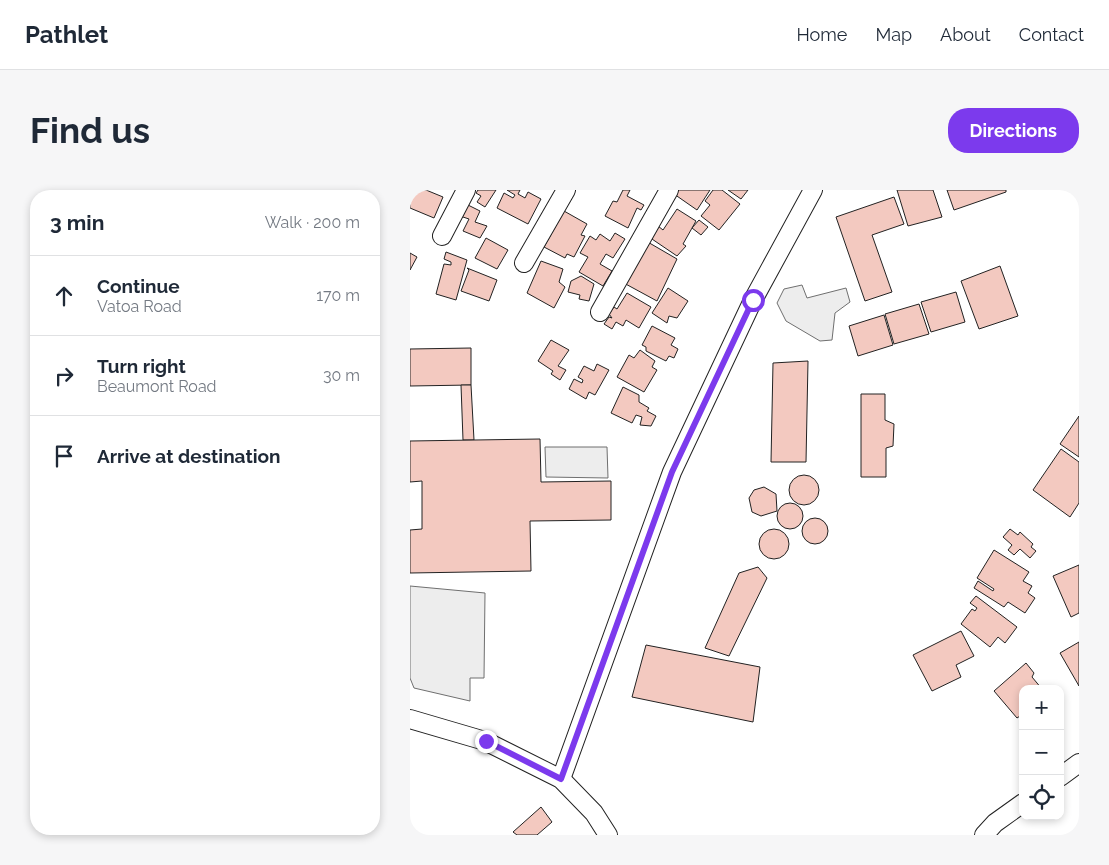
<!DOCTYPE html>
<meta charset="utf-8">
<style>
body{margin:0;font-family:Raleway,sans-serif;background:#f6f6f7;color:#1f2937}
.controls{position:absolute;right:15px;bottom:15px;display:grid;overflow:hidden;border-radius:10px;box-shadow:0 2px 8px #0003}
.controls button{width:45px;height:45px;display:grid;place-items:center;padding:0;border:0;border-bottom:1px solid #e0e1e3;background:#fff;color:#1f2937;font:25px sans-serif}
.stop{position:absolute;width:15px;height:15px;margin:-11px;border:4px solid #7c3aed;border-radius:50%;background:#fff}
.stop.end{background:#7c3aed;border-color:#fff;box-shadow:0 1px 5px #0008}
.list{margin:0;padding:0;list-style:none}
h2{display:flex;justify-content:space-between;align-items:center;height:65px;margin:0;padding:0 20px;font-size:21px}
h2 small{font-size:16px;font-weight:400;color:#747a83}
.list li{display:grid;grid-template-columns:32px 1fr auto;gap:15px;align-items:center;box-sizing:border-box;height:80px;padding:0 20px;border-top:1px solid #e0e1e3}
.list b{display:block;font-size:19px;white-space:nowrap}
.list p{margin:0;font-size:16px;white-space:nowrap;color:#747a83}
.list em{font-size:16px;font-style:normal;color:#747a83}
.icon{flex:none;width:28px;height:28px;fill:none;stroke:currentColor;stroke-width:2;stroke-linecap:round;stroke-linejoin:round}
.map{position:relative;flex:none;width:669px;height:645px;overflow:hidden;border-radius:20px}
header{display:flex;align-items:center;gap:30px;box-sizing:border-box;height:70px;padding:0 25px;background:#fff;border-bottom:1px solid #e0e1e3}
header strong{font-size:24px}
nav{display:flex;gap:28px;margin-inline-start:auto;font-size:18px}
.intro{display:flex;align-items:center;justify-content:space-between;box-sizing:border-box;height:120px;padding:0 30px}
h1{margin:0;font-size:35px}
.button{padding:12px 22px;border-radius:20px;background:#7c3aed;color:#fff;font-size:18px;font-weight:700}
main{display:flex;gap:30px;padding:0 30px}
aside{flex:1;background:#fff;border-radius:20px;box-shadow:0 2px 8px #0003}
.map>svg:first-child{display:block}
.parking{fill:#ededed;stroke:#6f6f6f}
.building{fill:#f3c9c0;stroke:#222}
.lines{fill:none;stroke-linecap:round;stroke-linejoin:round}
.minor-casing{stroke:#222;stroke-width:20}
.minor{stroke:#fff;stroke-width:18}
.route{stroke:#7c3aed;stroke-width:6}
</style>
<header>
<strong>Pathlet</strong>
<nav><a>Home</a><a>Map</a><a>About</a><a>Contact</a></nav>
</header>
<div class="intro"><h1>Find us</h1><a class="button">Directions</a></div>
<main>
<aside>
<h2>3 min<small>Walk · 200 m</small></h2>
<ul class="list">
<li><svg class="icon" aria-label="ahead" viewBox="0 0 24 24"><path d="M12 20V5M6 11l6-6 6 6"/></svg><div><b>Continue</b><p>Vatoa Road</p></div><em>170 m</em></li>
<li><svg class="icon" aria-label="right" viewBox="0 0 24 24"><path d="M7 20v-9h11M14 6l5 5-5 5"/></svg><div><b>Turn right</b><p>Beaumont Road</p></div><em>30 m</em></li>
<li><svg class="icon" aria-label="arrive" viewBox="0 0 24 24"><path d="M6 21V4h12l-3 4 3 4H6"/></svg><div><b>Arrive at destination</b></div></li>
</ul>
</aside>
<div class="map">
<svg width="669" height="645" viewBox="0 0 669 645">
<rect width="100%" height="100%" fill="#fff"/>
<g class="parking">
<polygon points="392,95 397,108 436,98 440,112 425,123 422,150 410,151 376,131 367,113 374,99"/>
<polygon points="135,257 197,257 198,288 136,287"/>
<polygon points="0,396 75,403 74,488 60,488 60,511 4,498 0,488"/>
</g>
<g class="building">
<polygon points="0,0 16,0 33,7 24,28 0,18"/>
<polygon points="68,0 86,0 75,17 67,12 71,6 66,3"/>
<polygon points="97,0 110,0 108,4 115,8 118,2 131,9 118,34 87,18 94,3 103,8 105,5"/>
<polygon points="213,0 220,0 217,6 234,15 231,20 227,18 218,38 195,26 203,11 207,12"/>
<polygon points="266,0 300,0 287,20 264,4"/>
<polygon points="303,0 312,0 330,14 309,40 291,26 300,15 295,11"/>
<polygon points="318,0 338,0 331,9"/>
<polygon points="487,0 523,0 532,27 498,36"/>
<polygon points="537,0 596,0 596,2 544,20"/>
<polygon points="484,7 494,34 462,45 482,102 455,111 426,27"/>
<polygon points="56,14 70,21 65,32 77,36 70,48 53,41 59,29 50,26"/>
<polygon points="267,19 286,31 273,54 276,56 267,66 239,47 248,36 253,40"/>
<polygon points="154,21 177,34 171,45 175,46 164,67 157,64 155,68 134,57"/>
<polygon points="289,30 298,37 291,45 282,38"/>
<polygon points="205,43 215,49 203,68 196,64 190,74 202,81 193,96 169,82 178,67 170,63 180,46 186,50 190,44 200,51"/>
<polygon points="76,48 98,60 87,79 65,68"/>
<polygon points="236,51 267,69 247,111 212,92"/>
<polygon points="36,62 57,70 46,110 26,104 34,74 41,75 41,72 34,69"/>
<polygon points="0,63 7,67 0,80"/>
<polygon points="131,71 153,79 149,92 155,97 144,118 117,103"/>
<polygon points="590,76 608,126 569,139 551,91"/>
<polygon points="57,78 87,90 79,111 51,101 59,80"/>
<polygon points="171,86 184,94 179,111 169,109 170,105 158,102 161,91"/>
<polygon points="258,98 278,111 267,128 259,126 257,133 242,123"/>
<polygon points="546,102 555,132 521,142 511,112"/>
<polygon points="217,103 241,117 229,138 216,130 213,136 206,132 202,139 194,134 199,127 202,128 199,124 204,117 207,119"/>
<polygon points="509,114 519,144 484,154 475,124"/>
<polygon points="474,125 483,155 448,166 439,136"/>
<polygon points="242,136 265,148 261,155 268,159 264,168 259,166 256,171 236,161 236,157 232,155"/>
<polygon points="141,150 159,160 148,176 156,180 150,190 141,184 143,181 128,171"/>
<polygon points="61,158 61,195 0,196 0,159"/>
<polygon points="230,160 245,171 242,177 247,180 234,202 207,187 219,165 224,168"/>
<polygon points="398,171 396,272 361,272 363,173"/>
<polygon points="187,174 199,180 185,205 179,202 176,209 159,199 164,189 172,193 173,190 168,187 174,176 184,181"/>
<polygon points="51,195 61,195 64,250 53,250"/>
<polygon points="213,197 229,205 229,212 239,218 237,221 246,226 241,236 230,235 232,227 226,225 222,233 201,223"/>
<polygon points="451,204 475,204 475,230 484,234 483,256 476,258 476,287 451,287"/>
<polygon points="669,226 669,267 650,254"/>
<polygon points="130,249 131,292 201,291 201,330 120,331 121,381 0,383 0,340 12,339 12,291 0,292 0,251"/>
<polygon points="651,259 669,272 669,313 660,327 623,300"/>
<circle cx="394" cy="300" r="15"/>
<polygon points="354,297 366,304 367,321 351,326 342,322 339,308 344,300"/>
<circle cx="380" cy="326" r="13"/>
<circle cx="405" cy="341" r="13"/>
<circle cx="364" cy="354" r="15"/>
<polygon points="600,339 608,345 610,342 623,354 621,357 626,361 620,368 610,359 604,365 598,360 602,355 593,347"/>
<polygon points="584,360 619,382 613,391 622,396 618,403 625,408 615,423 598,412 594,417 564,398 568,391 583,401 584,399 567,388"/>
<polygon points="669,375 669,423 661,427 643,386"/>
<polygon points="348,377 357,388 319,466 295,458 329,383"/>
<polygon points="566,406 607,437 595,453 588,447 580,457 551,434 562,419 565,421 567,418 560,413"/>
<polygon points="551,441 564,466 546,475 551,487 522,501 503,465"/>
<polygon points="669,452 669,496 650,463"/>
<polygon points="236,455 350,477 343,532 222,507"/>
<polygon points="616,473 624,483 622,487 632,499 613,499 613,524 607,528 584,501"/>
<polygon points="131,617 142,632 127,645 107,645 103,642"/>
</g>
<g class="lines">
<g class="minor-casing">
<g id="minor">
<polyline points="32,46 56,0"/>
<polyline points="114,73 156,0"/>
<polyline points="190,122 259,0"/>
<polyline points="0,529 75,551 151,589 184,623 198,645"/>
<polyline points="650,587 669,573"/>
<polyline points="151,589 262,282 343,110 403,0"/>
<polyline points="574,645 585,633 613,613"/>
</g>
</g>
<use href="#minor" class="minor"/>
</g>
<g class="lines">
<polyline class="route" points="76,551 151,589 262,282 343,110"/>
</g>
</svg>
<div class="controls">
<button>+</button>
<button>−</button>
<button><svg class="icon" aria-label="locate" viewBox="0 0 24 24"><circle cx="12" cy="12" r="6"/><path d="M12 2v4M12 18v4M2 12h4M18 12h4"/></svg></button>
</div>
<div class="stop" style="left:343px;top:110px"></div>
<div class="stop end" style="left:76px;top:551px"></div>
</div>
</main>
